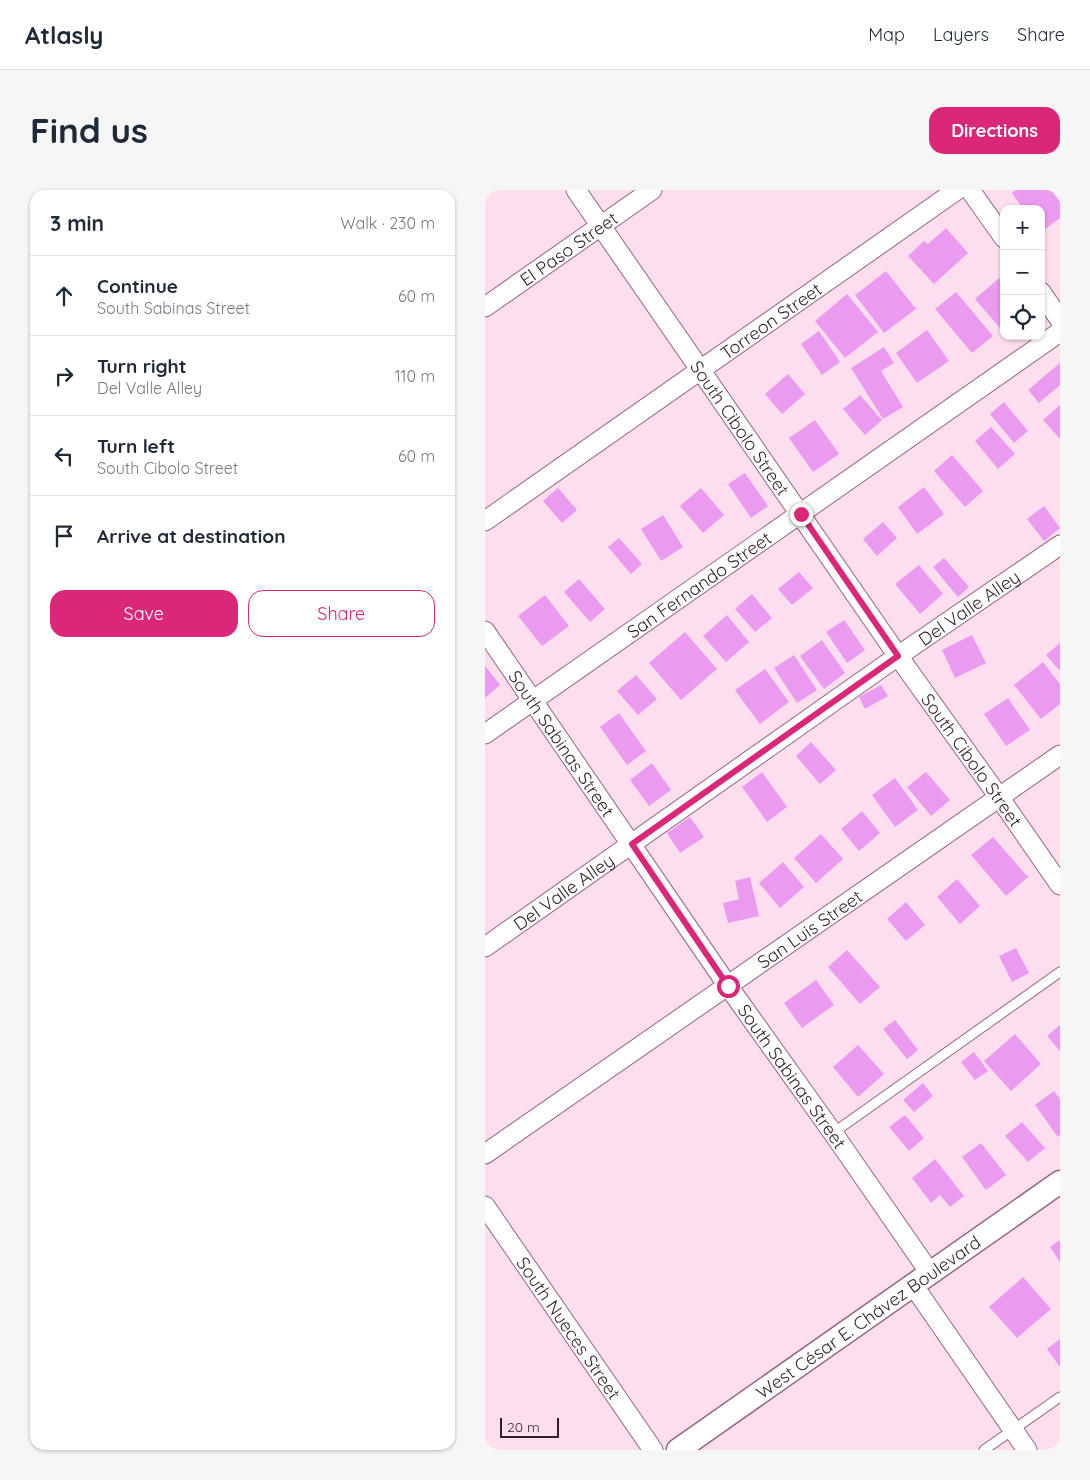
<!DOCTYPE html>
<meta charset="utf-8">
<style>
body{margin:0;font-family:Quicksand,sans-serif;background:#f6f6f7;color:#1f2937}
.controls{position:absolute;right:15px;top:15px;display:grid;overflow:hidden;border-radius:10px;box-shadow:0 1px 4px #0004}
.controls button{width:45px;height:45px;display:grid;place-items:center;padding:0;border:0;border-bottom:1px solid #e0e1e3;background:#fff;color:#1f2937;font:25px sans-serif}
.scale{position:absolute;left:15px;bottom:12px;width:59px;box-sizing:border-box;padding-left:5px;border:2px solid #321f29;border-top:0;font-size:14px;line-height:18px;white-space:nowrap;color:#321f29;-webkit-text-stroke:4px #fddeee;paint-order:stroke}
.stop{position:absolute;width:15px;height:15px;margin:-11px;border:4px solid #db2777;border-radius:50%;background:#fff}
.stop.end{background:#db2777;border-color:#fff;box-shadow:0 1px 5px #0008}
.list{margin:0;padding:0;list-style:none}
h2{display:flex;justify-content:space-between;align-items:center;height:65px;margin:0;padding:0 20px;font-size:21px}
h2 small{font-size:16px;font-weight:400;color:#747a83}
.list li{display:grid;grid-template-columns:32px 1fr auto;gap:15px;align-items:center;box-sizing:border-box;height:80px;padding:0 20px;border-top:1px solid #e0e1e3}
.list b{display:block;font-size:19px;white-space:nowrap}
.list p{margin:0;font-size:16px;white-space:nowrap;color:#747a83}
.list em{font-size:16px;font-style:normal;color:#747a83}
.actions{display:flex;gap:10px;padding:15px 20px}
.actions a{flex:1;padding:11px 0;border:1px solid #db2777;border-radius:15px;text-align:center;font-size:18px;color:#db2777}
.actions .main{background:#db2777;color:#fff}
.icon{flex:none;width:28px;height:28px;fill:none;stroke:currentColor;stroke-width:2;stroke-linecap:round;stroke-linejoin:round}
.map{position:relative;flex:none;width:575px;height:1260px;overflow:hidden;border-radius:15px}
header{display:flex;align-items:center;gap:30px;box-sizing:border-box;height:70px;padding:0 25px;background:#fff;border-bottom:1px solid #e0e1e3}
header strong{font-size:24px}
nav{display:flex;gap:28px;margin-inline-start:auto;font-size:18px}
.intro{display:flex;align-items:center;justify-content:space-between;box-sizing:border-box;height:120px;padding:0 30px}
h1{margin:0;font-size:35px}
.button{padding:12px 22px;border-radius:15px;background:#db2777;color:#fff;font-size:18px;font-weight:700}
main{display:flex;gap:30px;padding:0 30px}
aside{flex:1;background:#fff;border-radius:15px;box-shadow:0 1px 4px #0004}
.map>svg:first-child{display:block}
.building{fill:#eb9bef}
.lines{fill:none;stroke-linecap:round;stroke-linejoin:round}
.service-casing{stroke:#946780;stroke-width:11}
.minor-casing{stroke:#946780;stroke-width:21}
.tertiary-casing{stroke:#946780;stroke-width:25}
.service{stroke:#fff;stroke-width:9}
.minor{stroke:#fff;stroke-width:19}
.tertiary{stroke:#fff;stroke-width:22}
.route{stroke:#db2777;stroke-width:6}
.labels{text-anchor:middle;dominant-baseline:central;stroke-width:4;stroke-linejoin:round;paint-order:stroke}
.street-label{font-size:18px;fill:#321f29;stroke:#fddeee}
</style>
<header>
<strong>Atlasly</strong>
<nav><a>Map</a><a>Layers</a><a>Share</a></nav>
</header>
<div class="intro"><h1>Find us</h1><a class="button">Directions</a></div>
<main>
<aside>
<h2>3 min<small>Walk · 230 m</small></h2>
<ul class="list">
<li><svg class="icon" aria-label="ahead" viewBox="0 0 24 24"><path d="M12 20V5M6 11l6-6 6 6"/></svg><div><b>Continue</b><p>South Sabinas Street</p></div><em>60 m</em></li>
<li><svg class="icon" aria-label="right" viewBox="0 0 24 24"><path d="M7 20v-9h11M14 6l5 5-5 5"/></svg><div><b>Turn right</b><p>Del Valle Alley</p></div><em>110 m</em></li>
<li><svg class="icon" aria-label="left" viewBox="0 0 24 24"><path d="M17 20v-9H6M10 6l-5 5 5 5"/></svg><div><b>Turn left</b><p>South Cibolo Street</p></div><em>60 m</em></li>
<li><svg class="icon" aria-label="arrive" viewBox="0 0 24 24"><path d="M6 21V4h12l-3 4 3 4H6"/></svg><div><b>Arrive at destination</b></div></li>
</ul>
<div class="actions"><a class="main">Save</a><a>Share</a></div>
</aside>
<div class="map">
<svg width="575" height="1260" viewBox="0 0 575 1260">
<rect width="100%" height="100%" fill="#fddeee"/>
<g class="building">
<polygon points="531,0 566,0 575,12 575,28 556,42 556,19 538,19 527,3"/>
<polygon points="461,38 483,63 449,94 423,66 439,51 443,54"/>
<polygon points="401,81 431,119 399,143 370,105"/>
<polygon points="514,88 519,94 519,134 515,138 490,109"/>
<polygon points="471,102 508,146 487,163 450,119"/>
<polygon points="362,104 393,142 360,168 330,131"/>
<polygon points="442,140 464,171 432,193 411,163"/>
<polygon points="334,141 355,172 337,185 316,154"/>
<polygon points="399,157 409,173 396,181 418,217 398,229 366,178"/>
<polygon points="575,173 575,195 554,213 543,200"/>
<polygon points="303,184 320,204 297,224 280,204"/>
<polygon points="375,205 397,230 380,245 358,219"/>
<polygon points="519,212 543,241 529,253 505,224"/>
<polygon points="575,215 575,249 558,230"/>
<polygon points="330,230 354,264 328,282 304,248"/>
<polygon points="506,237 530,264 513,279 490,251"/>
<polygon points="467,265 498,301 480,317 449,281"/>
<polygon points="260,283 283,316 266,328 243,294"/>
<polygon points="439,297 459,324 432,344 413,317"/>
<polygon points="73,298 92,320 77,333 58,311"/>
<polygon points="216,298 239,325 218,343 195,316"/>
<polygon points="559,316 575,338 559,351 542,329"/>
<polygon points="178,325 198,357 176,371 156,339"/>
<polygon points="398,332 412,348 392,366 378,349"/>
<polygon points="134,348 157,374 146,384 123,357"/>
<polygon points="459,368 484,397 473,407 448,377"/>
<polygon points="434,375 458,404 435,424 410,394"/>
<polygon points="314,382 328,398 307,415 293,399"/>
<polygon points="94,389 120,419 105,432 79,402"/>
<polygon points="267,404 287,428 270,442 250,419"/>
<polygon points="60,405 84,436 57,456 33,426"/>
<polygon points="242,425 264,452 241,472 218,446"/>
<polygon points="359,430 380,460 362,473 341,442"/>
<polygon points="200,442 232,479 196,510 164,473"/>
<polygon points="487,445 501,473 470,488 457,460"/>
<polygon points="337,450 360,483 339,499 315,466"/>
<polygon points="575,453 575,481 561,465"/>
<polygon points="309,465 332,500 312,513 289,478"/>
<polygon points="558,472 575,494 575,514 556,529 529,495"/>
<polygon points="0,476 15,495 0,508"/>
<polygon points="280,479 304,512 275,534 250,500"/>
<polygon points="151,485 172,509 153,525 132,501"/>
<polygon points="396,495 403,506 380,519 374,507"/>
<polygon points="523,508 545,540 521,556 499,524"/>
<polygon points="134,523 161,561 142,575 115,537"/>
<polygon points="326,552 351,580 335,594 311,566"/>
<polygon points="167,573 186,600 164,616 145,590"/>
<polygon points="277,582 302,617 282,632 257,597"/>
<polygon points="441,582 465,610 446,626 422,597"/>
<polygon points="410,588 433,620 410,637 387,605"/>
<polygon points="377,621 395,643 374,661 356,639"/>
<polygon points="205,627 219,647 195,663 182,643"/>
<polygon points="336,644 358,669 331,693 309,668"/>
<polygon points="508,647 543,687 521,706 486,665"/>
<polygon points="298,672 319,697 295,718 274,693"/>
<polygon points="265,687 274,726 243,733 238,713 254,709 250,691"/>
<polygon points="472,689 495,716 475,734 452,707"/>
<polygon points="421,712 440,735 421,751 402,729"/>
<polygon points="531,758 544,783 527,792 514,766"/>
<polygon points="362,760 395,797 375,814 343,777"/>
<polygon points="331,790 349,815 317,838 299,813"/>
<polygon points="410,830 433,860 422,869 398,839"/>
<polygon points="575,835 575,861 562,846"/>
<polygon points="530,844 556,874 526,901 499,871"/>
<polygon points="373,855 399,884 373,907 348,877"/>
<polygon points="489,862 503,881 490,890 476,872"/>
<polygon points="438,893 448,906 429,922 418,910"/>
<polygon points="569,901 575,909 575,945 573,947 550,915"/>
<polygon points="420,925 439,948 424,961 404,937"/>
<polygon points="537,932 560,958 543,972 520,946"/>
<polygon points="496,953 521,985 501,1000 477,967"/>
<polygon points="450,969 479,1006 465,1017 455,1005 446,1013 427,988"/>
<polygon points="575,1050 575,1072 565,1057"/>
<polygon points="538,1087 566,1119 532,1148 504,1117"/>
<polygon points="575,1149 575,1177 562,1159"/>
</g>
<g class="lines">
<g class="service-casing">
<g id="service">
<polyline points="348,943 575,782"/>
<polyline points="499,1260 575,1207"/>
</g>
</g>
<g class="minor-casing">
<g id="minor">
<path id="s1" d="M91,0L413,466L514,607L575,695"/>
<polyline points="485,0 519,48"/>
<polyline points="556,102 575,130"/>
<path id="s2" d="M0,117L167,0"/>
<path id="s3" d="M0,331L472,0"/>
<path id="s4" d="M0,441L243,796L348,943L445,1083"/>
<path id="s5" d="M0,544L575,142"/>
<path id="s6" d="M0,757L413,466L575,355"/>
<path id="s7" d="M0,964L575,565"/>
<path id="s8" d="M0,1016L168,1260"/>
<polyline points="428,1095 542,1260"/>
</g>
</g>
<g class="tertiary-casing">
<g id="tertiary">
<path id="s9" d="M193,1260L575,992"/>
</g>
</g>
<use href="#service" class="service"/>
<use href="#minor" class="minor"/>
<use href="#tertiary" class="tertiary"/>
</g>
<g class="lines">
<polyline class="route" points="243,796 147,654 413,466 316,324"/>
</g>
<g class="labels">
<g class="street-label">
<text stroke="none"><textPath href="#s2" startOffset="102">El Paso Street</textPath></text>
<text stroke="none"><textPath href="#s3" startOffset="349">Torreon Street</textPath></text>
<text stroke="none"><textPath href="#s1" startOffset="289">South Cibolo Street</textPath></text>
<text stroke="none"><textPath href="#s5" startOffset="261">San Fernando Street</textPath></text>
<text stroke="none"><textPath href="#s6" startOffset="591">Del Valle Alley</textPath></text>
<text stroke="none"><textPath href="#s4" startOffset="136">South Sabinas Street</textPath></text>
<text stroke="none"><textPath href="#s1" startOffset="694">South Cibolo Street</textPath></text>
<text stroke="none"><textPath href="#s6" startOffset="96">Del Valle Alley</textPath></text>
<text stroke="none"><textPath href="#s7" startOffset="395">San Luis Street</textPath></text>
<text stroke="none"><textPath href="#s4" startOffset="541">South Sabinas Street</textPath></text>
<text stroke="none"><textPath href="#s9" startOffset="232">West César E. Chávez Boulevard</textPath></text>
<text stroke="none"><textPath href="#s8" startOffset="148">South Nueces Street</textPath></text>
</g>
</g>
</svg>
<div class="controls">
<button>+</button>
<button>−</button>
<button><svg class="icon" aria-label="locate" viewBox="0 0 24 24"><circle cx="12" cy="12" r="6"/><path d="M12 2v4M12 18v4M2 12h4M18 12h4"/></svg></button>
</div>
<div class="scale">20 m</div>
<div class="stop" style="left:243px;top:796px"></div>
<div class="stop end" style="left:316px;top:324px"></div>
</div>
</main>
